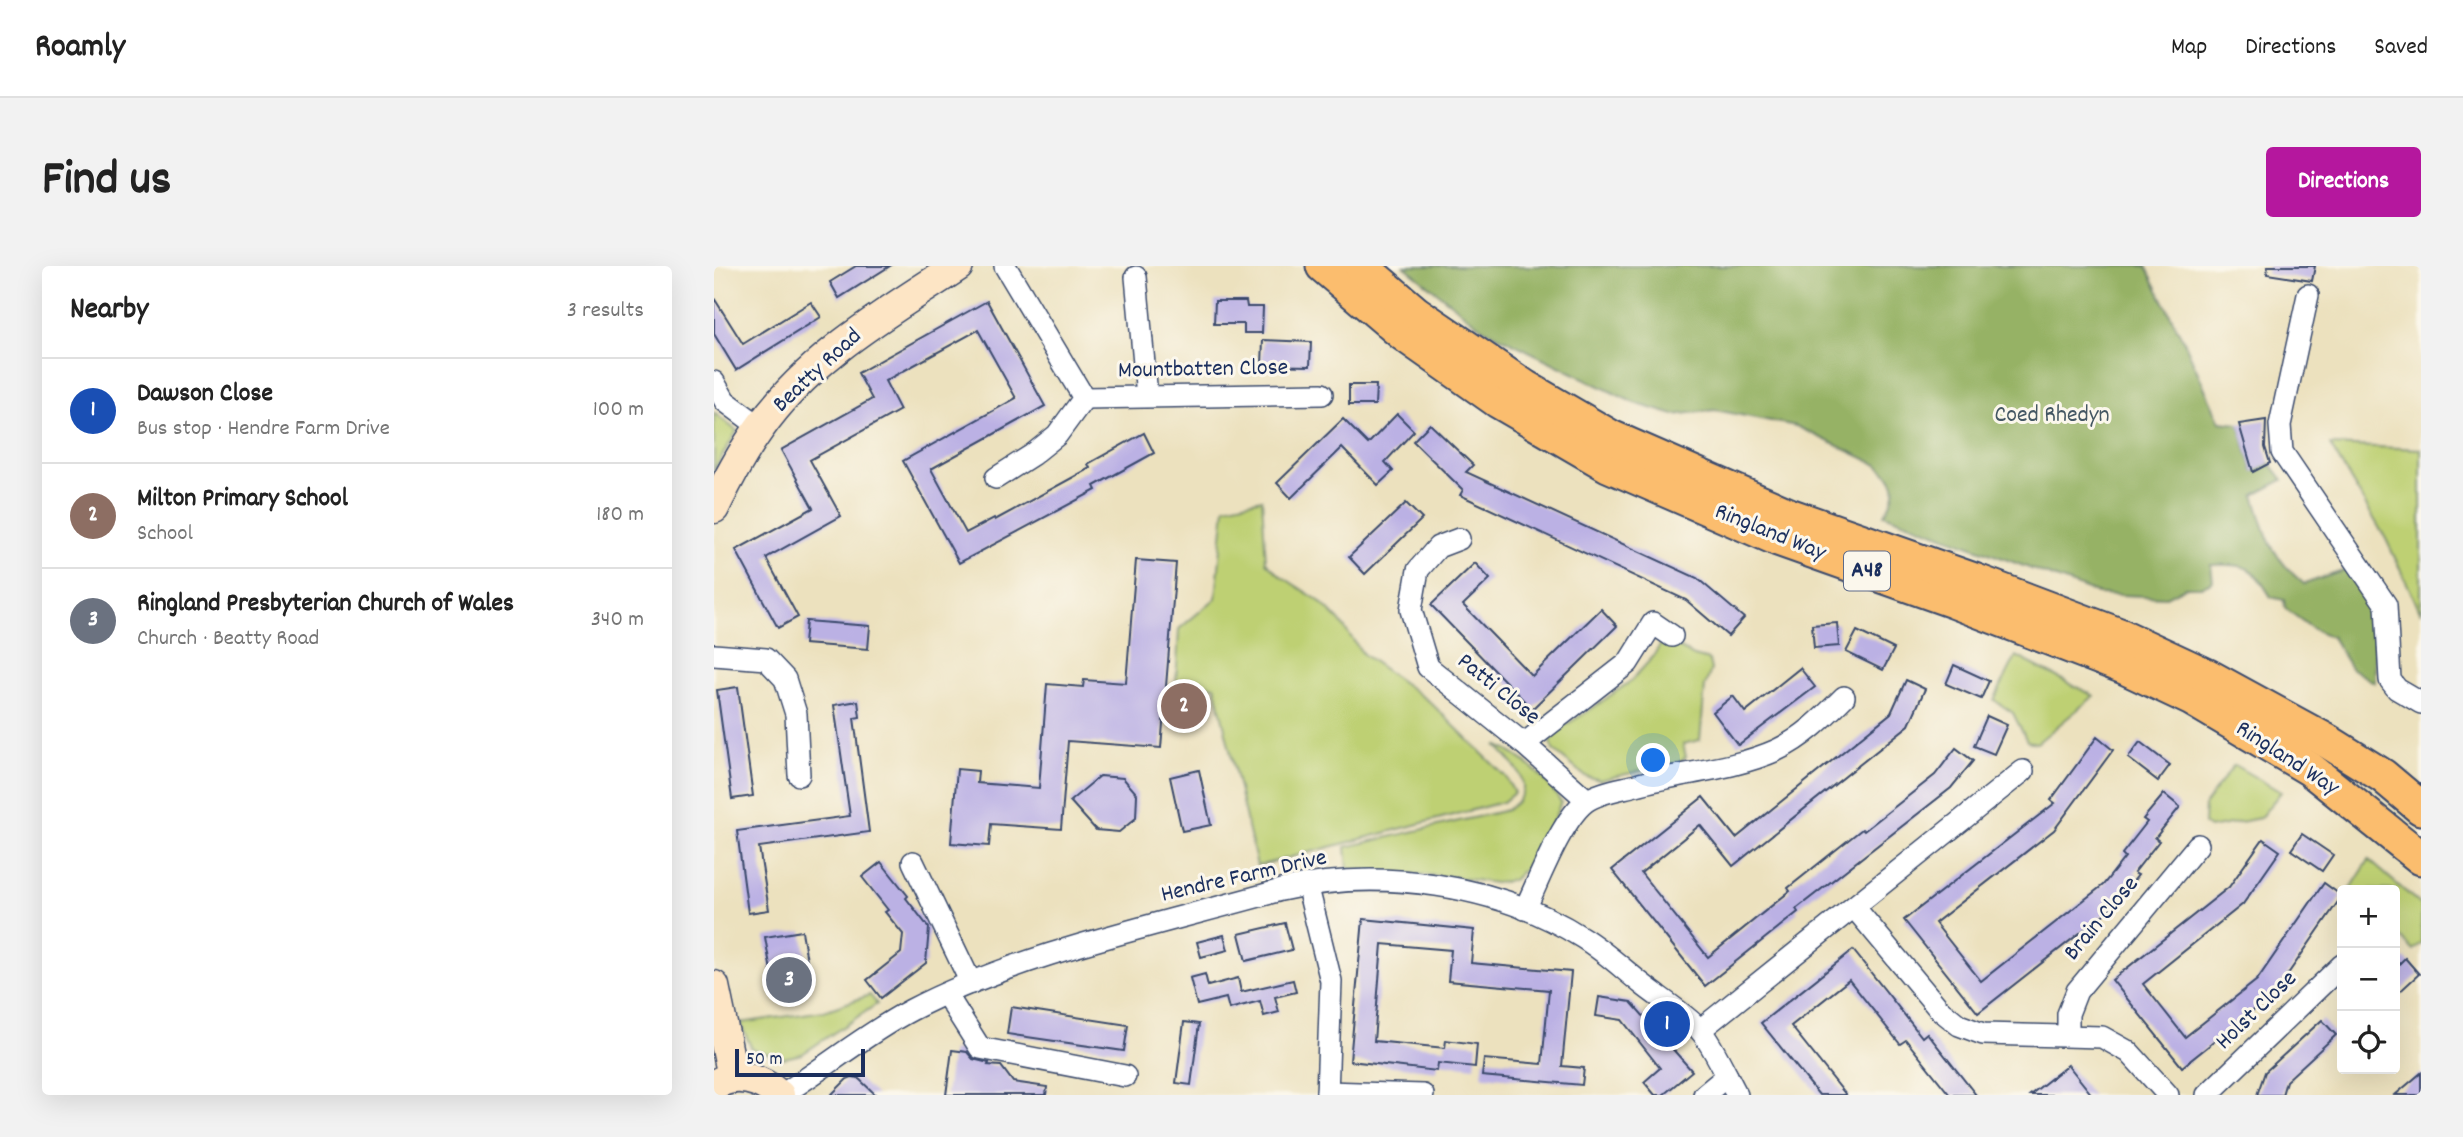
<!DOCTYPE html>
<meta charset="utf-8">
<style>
body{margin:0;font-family:Dekko,sans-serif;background:#f2f2f2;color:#222}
.controls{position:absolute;right:21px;bottom:21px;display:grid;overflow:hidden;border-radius:7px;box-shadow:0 7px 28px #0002}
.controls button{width:63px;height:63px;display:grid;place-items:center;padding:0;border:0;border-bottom:2px solid #e0e0e0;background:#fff;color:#222;font:35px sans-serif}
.scale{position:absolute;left:21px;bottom:18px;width:130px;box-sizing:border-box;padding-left:7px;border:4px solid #1b2f5e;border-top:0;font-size:19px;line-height:24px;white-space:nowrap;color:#1b2f5e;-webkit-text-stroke:5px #fbf7ec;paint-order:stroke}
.you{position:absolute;left:940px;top:495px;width:24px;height:24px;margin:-18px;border:5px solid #fff;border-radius:50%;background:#1a73e8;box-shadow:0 0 0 10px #1a73e833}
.badge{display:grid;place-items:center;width:46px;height:46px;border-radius:50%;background:#b5179e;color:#fff;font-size:23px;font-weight:700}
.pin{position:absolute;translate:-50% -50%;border:4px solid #fff;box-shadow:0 2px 7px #0006}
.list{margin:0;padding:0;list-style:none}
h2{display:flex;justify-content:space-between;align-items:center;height:91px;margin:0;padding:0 28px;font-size:30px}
h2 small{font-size:23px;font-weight:400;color:#767676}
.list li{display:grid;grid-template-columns:46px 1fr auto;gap:21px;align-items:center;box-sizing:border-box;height:105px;padding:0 28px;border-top:2px solid #e0e0e0}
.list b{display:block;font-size:26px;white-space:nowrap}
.list p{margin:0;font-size:23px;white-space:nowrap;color:#767676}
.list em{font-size:23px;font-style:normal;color:#767676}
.icon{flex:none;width:38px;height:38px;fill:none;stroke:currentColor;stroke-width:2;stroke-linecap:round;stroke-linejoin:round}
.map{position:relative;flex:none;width:1707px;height:829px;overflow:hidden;border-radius:7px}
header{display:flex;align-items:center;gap:42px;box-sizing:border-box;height:98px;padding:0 35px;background:#fff;border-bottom:2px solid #e0e0e0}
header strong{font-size:33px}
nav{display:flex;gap:38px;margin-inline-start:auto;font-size:24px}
.intro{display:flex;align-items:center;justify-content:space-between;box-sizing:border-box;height:168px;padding:0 42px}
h1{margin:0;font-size:49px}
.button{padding:18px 32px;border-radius:7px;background:#b5179e;color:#fff;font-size:24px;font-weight:700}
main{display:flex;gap:42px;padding:0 42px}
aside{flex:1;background:#fff;border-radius:7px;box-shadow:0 7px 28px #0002}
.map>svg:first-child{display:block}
.green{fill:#bed073;stroke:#6c8068;stroke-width:2}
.forest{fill:#96b265;stroke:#587062;stroke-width:2}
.building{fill:#bbb1e4}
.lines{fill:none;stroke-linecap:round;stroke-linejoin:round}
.street-casing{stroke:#3a4a6c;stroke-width:24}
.secondary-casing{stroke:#3a4a6c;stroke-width:33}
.primary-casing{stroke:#3a4a6c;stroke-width:37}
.street{stroke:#fff;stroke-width:21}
.secondary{stroke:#fde5c5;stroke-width:30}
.primary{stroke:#fbbd6e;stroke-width:33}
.labels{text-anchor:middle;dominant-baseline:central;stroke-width:6;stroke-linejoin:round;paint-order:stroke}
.shield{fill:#fbf7ec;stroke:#5e6b89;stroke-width:2}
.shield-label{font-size:23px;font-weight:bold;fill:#1b2f5e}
.street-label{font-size:24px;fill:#1b2f5e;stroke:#fbf7ec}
.park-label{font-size:24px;fill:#445763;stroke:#fbf7ec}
</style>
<header>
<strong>Roamly</strong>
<nav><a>Map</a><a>Directions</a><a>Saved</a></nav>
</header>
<div class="intro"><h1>Find us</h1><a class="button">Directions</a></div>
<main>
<aside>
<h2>Nearby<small>3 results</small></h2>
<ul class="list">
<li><span class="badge" style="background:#1a4fb4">1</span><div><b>Dawson Close</b><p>Bus stop · Hendre Farm Drive</p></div><em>100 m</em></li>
<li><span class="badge" style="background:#8d6e63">2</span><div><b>Milton Primary School</b><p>School</p></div><em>180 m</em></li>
<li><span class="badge" style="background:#6b7280">3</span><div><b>Ringland Presbyterian Church of Wales</b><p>Church · Beatty Road</p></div><em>340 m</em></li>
</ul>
</aside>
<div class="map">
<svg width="1707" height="829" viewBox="0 0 1707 829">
<rect width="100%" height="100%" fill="#fbf7ec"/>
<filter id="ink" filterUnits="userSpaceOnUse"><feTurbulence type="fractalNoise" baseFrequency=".0143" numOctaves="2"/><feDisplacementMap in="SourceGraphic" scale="14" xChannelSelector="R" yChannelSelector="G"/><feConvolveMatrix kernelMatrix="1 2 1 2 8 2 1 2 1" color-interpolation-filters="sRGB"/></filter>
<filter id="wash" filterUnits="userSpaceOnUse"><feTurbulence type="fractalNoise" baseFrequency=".00686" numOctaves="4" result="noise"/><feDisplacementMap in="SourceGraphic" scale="28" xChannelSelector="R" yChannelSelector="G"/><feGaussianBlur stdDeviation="1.57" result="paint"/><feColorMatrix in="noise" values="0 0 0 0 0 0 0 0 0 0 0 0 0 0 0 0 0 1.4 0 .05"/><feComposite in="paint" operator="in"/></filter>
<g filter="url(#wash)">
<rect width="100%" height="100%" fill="#ece1be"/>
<g class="green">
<polygon points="0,147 23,165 0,204"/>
<polygon points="1616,179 1707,183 1707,347 1672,273"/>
<polygon points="548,233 552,296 567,310 604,334 625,354 649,388 716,436 792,511 800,527 789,536 543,600 501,420 462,418 465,363 502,332 511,241"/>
<polygon points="950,373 980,390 995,394 997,404 991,420 986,474 969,478 972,491 966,496 886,514 871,510 839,484 836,477 840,466 873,446 917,415 938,392"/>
<polygon points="1302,390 1380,430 1323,477 1313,475 1299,447 1280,434"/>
<path d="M782,479C808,490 833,512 847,536L835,565L812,601L799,614L781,617L739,611L634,603L632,581L793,544C796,541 803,537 805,533C819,513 794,493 782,479Z"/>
<polygon points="1520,499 1567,526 1546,552 1496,562 1490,558 1491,538"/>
<polygon points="1655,594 1707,639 1707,677 1699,684 1681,666 1681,624 1636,624"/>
<polygon points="156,729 163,738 88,788 70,792 38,783 26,757 110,745"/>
</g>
<path class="forest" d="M690,0H1432L1471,78L1506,156L1525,158L1539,205L1556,197L1569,214L1540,229C1553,271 1555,288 1590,318L1632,304L1661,346V417L1637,402L1618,371L1599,363L1571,342L1570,334L1557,331C1538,300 1535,298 1497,299L1499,315L1487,321H1471L1452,331L1385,328L1170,248C1186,225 1184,214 1162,198L1082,160L1001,144L960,149L920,137L768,62Z"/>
<g id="blocks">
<g class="building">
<polygon points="142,0 176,0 125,32 116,16"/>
<polygon points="1554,0 1601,0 1598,15 1553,8"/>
<polygon points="0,32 29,78 97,36 107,51 22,104 0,68"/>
<polygon points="273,35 331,140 217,203 252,267 280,252 281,254 376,202 374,198 430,167 440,187 380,220 382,224 245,297 189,195 302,132 264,64 171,115 186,144 96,194 127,250 52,292 84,351 64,362 22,284 99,242 67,184 158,133 144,107"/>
<polygon points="501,35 532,35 533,41 549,41 548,67 530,67 530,58 500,58"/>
<polygon points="549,74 597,76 596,100 548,99"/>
<polygon points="635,119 662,119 661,139 635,139"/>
<polygon points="683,148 700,165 671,196 679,205 664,219 628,182 577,232 563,217 629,153 654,178"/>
<polygon points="1552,154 1551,181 1556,197 1539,206 1525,158"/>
<polygon points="716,158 759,199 752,206 983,312 1030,352 1014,370 972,334 746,229 749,224 699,175"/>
<polygon points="692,237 708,253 651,308 635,291"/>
<polygon points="422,294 462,297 447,482 354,475 347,563 277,558 275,580 237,577 243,503 264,505 263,517 325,522 333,418 369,421 370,414 412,417"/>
<polygon points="761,297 776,313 749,339 818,410 887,343 903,360 818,443 717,339"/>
<polygon points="92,355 156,360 154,383 90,378"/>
<polygon points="1123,357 1125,380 1100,382 1098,359"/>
<polygon points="1143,365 1180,383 1169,404 1132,386"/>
<polygon points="1240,399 1275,415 1267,433 1232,418"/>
<polygon points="1086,402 1101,421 1024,479 999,446 1019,430 1031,446"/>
<polygon points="1192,414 1211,423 1195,459 1019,600 986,559 927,607 994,691 1076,625 1074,622 1148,563 1150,565 1221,509 1242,482 1259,495 1237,522 1082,643 1084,646 991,720 898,604 989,531 1022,572 1177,447"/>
<polygon points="24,421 39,530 18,533 3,424"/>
<polygon points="144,435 146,451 140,452 155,566 45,581 55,644 34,647 23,565 136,550 120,439"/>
<polygon points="1273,450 1293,459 1280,488 1260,480"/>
<polygon points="1383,471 1399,484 1340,564 1221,657 1267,715 1389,619 1411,591 1408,588 1433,556 1429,553 1450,528 1466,541 1441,572 1445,575 1420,607 1424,609 1399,641 1264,747 1190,654 1341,537 1337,534"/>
<polygon points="1426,476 1456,499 1444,515 1414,492"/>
<polygon points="485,504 497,559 468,565 456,511"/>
<polygon points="386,510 409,512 423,528 422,552 405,566 382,564 356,535"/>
<polygon points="1588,568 1619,589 1608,605 1577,584"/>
<polygon points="1549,573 1566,585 1529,638 1429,718 1471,771 1543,714 1610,617 1628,630 1560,728 1468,801 1398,714 1515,621"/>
<polygon points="167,596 194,630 192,632 215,662 212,697 167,732 153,714 187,687 189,668 171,646 174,644 148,611"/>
<polygon points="649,653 760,664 757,697 857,706 848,800 870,802 868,819 768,810 770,793 828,798 835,724 734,715 737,684 668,678 660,775 731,782 732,774 763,778 761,801 724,797 723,805 636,795"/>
<polygon points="571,657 578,684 532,695 525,668"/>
<polygon points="88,665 95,707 88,708 90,723 61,728 51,671"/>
<polygon points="510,669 514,684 487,691 483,676"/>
<polygon points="1139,684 1208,771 1213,767 1262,829 1236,829 1192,774 1186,778 1135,714 1077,760 1132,829 1105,829 1047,757"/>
<polygon points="1691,692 1705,708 1681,730 1681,702"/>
<polygon points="491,708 494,720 524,712 527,726 579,714 582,726 561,731 565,746 550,750 546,735 515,743 512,732 483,739 476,712"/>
<polygon points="885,731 917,736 978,805 949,829 941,829 930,816 946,802 908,754 882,750"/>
<polygon points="297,741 414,759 410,785 293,768"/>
<polygon points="1608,754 1622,769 1572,815 1568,829 1543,829 1551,806"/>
<polygon points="470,756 485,758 477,819 462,817"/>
<polygon points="238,784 253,786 259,793 275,797 274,799 287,800 299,816 333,821 332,829 232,829"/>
<polygon points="1354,799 1378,829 1316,829"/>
<polygon points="1707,807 1707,829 1681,829"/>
<polygon points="138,811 144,812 162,829 117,829 133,813"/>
</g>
</g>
</g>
<g filter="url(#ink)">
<use href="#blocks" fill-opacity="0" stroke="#3a4a6c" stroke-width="2"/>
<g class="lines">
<g class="street-casing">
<g id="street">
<polyline points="422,11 433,130"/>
<polyline points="1594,29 1566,159 1568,186 1672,339 1676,414 1683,423 1707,437"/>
<polyline points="0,116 11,135 46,161"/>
<polyline points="370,132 608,128"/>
<polyline points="282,212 318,189 343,169 370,132 291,0"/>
<polyline points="745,273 724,281 704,304 697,344 714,401 810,478 873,534"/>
<polyline points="0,389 52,393 71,413 82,448 85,509"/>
<polyline points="810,478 914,397 939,357 958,370"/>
<polyline points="199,596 257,717"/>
<polyline points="593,618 617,715 613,829"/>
<polyline points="1140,641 1225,743 1245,759 1269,768 1388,771 1415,786 1454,829"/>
<path d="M811,643C825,614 847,555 871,536C884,526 907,523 922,519C969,506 1018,504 1063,484C1089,472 1110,451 1130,431"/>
<polyline points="232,728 266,782 411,810"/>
<polyline points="986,764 1309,505"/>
<polyline points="1354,769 1354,748 1363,725 1484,579"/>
<polyline points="613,826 709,829"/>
<path d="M67,829C111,802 151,768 197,744C307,687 447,658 567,624C665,602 783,617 869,672C890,685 909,703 928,718C944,731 973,749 986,764C999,779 1013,811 1023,829"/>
<polyline points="990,829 1013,810"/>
<polyline points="1493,829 1628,699"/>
</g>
</g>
<g class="secondary-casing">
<g id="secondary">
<path d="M0,242C13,215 27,188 45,163C95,91 173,47 244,0"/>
<polyline points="0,720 19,811"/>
<path d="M0,819C23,805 46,813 65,829"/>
</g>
</g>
<g class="primary-casing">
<g id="primary">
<polyline points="609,0 689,68 784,135 894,199 1064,273 1239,335 1410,401 1478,433 1596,503 1707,592"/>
<polyline points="647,0 702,47 811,121 897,171 1075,249 1260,314 1408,370 1494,410 1613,475 1669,510 1707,542"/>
</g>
</g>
<use href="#street" class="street"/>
<use href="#secondary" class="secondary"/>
<use href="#primary" class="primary"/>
</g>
</g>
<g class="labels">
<rect class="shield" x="1130" y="285.5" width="46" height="39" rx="5"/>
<g class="shield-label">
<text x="1153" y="305">A48</text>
</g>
<g class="street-label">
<text transform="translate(489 104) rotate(-1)">Mountbatten Close</text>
<text transform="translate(104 105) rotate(-43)">Beatty Road</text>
<text transform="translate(1056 267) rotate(22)">Ringland Way</text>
<text transform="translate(784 424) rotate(39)">Patti Close</text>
<text transform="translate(1573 493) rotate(33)">Ringland Way</text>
<text transform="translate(530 611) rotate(-13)">Hendre Farm Drive</text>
<text transform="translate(1388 653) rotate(-50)">Brain Close</text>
<text transform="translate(1543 745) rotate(-44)">Holst Close</text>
</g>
<g class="park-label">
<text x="1338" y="150">Coed Rhedyn</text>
</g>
</g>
</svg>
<div class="controls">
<button>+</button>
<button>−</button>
<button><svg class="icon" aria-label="locate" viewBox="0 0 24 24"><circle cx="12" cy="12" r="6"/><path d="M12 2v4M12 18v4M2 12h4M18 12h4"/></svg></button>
</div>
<div class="scale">50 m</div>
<div class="you"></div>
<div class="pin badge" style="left:953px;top:758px;background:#1a4fb4">1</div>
<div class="pin badge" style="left:470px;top:440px;background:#8d6e63">2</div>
<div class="pin badge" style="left:75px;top:714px;background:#6b7280">3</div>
</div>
</main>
